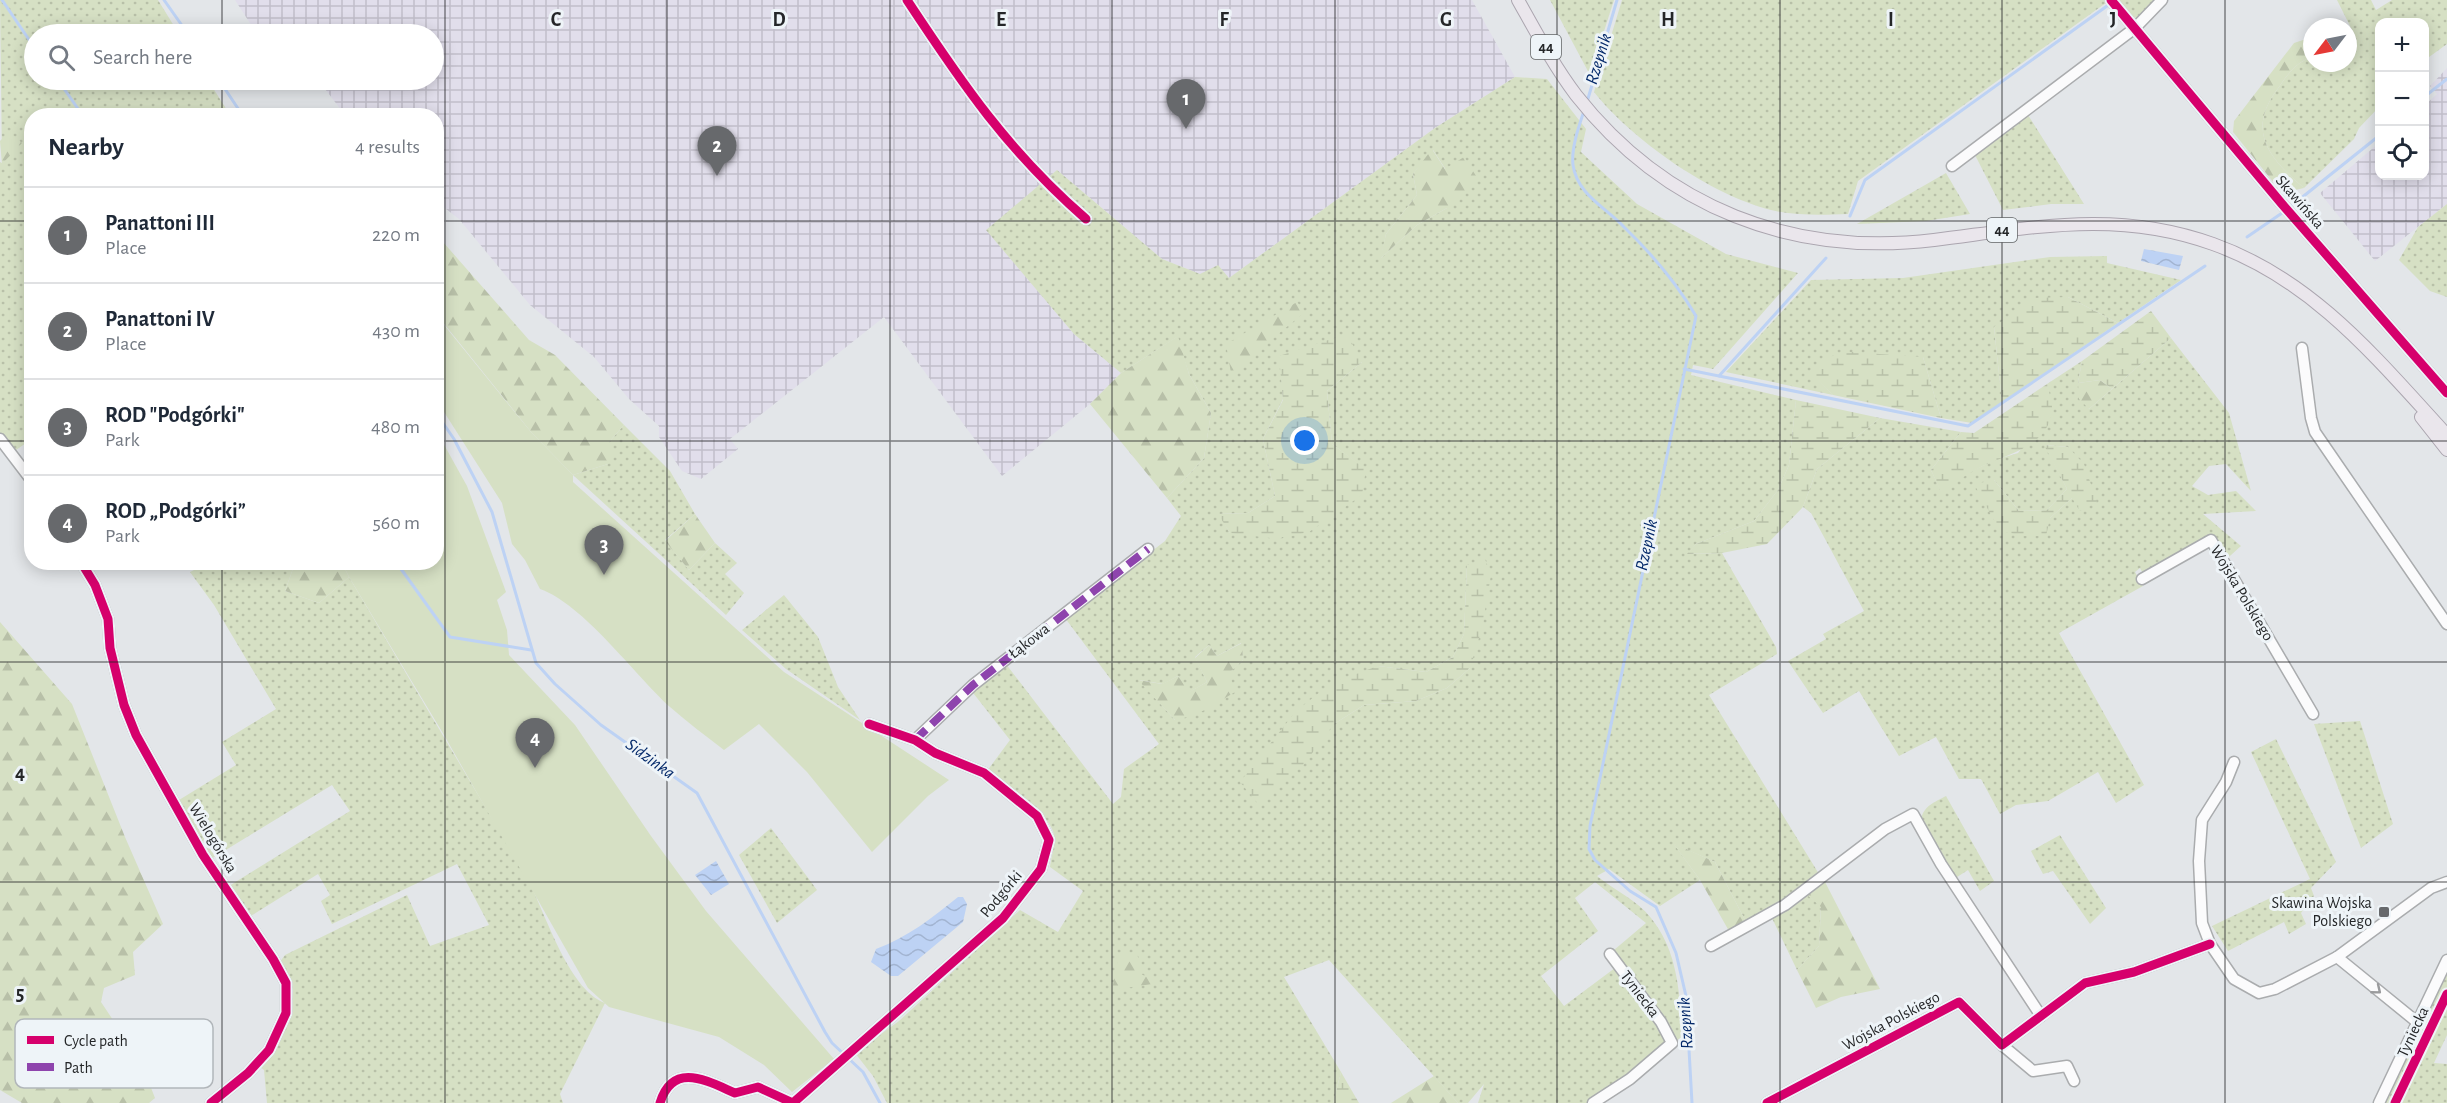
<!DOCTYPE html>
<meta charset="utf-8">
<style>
body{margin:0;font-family:"Alegreya Sans",sans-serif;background:#f2f2f3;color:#1f2937}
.controls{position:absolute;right:18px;top:18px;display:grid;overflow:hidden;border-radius:12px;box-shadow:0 3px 15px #0003}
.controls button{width:54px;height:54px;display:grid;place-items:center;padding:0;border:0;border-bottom:2px solid #e0e1e3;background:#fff;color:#1f2937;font:30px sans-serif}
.compass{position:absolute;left:2303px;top:18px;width:54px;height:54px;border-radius:50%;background:#fff;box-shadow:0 3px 15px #0003;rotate:238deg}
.you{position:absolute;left:1305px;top:441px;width:21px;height:21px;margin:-15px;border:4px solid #fff;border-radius:50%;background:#1a73e8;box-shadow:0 0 0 9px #1a73e833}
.badge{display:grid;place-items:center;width:39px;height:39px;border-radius:50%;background:#67696c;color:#fff;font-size:20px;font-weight:700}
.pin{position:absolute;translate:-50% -50px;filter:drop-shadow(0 2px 3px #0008)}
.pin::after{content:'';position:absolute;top:32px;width:21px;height:18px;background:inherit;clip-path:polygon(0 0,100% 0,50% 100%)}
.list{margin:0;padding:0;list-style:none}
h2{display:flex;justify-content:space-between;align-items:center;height:78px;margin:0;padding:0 24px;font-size:26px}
h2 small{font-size:20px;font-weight:400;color:#747a83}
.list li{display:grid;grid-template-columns:39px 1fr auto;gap:18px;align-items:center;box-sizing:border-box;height:96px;padding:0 24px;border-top:2px solid #e0e1e3}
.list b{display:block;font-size:22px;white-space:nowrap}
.list p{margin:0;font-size:20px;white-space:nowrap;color:#747a83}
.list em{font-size:20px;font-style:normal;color:#747a83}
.icon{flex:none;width:33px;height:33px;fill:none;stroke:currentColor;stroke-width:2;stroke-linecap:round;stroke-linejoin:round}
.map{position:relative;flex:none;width:2447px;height:1103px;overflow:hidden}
.search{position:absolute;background:#fff;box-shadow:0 3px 15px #0003;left:24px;top:24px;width:420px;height:66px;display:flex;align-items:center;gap:15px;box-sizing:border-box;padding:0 21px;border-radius:33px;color:#747a83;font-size:22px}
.panel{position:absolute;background:#fff;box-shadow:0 3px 15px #0003;left:24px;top:108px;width:420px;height:462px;border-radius:24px}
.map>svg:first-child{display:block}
.industrial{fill:url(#industrial-grid)}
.grass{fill:url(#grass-dots);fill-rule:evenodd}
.forest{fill:url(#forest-firs)}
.wetland{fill:url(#wetland-marsh)}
.garden{fill:#d6e0c4}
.water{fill:url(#water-waves)}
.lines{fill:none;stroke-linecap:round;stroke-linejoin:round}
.stream{stroke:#bdd2f4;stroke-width:3}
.minor-casing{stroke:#aaacae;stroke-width:13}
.major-casing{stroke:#aba5af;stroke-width:14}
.minor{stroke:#fbfbfc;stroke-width:10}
.major{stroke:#eae6ec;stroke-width:12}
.quiet{stroke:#8e44ad;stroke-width:8;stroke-dasharray:15 8;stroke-linecap:butt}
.cycleway-casing{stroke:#eef4f8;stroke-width:13}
.cycleway{stroke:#d6006c;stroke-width:9}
.oneway{stroke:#9a9b9d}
.grid{fill:none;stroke:#242628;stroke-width:1.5;stroke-opacity:0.55}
.poi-dot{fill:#67696c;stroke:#eef4f8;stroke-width:2}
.labels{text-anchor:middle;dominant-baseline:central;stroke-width:6;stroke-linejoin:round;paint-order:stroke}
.shield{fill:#eef4f8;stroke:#616466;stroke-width:1.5}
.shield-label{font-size:15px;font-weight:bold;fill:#242628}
.street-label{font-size:16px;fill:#242628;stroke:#eef4f8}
.poi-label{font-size:16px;fill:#242628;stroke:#eef4f8;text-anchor:end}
.water-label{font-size:18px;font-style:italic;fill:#04296a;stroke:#eef4f8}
.key{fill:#eef4f8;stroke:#b1b6ba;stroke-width:1.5}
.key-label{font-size:16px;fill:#242628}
.grid-label{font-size:20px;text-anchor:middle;font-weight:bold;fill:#242628;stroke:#eef4f8;stroke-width:6;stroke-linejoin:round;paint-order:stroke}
</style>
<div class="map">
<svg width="2447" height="1103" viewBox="0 0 2447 1103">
<defs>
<pattern id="industrial-grid" width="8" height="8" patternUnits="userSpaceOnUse" patternTransform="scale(1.5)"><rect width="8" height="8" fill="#e1deeb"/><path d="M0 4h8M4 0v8" fill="none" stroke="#c1beca"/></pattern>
<pattern id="grass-dots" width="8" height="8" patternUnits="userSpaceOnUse" patternTransform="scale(1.5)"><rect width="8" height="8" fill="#d6e0c4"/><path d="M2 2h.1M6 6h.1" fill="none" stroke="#b8c0a8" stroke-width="1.8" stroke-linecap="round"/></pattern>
<pattern id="forest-firs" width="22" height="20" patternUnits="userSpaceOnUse" patternTransform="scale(1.5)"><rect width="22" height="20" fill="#d6e0c4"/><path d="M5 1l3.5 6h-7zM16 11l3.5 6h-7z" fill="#b8c0a8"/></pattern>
<pattern id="wetland-marsh" width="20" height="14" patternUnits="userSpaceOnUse" patternTransform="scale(1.5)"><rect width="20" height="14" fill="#d6e0c4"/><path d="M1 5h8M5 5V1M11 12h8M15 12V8" fill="none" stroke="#b8c0a8"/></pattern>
<pattern id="water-waves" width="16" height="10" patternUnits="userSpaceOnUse" patternTransform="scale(1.5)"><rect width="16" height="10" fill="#bdd2f4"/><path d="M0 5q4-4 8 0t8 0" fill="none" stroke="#a2b4d1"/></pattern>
</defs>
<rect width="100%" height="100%" fill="#e3e6e9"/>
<g class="industrial">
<polygon points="235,0 1472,0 1515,77 1435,128 1229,278 1200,274 1162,259 1057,170 987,230 1074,334 1121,373 1090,404 1002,476 884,317 730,439 738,449 701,479 682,471 659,437 659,426 629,399 594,357 530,305 459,219 437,202 436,116 345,115 325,89 313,80 434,80 434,34 257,34"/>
<polygon points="2447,68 2447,204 2375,261 2320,193 2379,143 2380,176 2424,176 2425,105 2437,94 2430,86"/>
</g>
<g class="grass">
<polygon points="0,0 158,0 179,34 34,34 34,80 208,80 230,115 32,116 32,439 16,450 11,449 0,435 0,162 2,163"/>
<polygon points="1550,0 1614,0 1590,75"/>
<path d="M1622,0H2110L1858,181L1848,214C1823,215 1795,216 1771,210C1711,195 1632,140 1594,92Z"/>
<polygon points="2112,0 2158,0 2137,18 2126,16"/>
<path d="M2337,0H2371L2376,10L2392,0H2447V44L2425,60L2424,22H2380L2379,107L2359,128L2354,139L2304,188C2269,158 2245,131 2279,87C2289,73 2295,63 2312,57V63H2319L2324,71L2333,68L2337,63H2348V47L2355,36Z"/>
<path d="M1515,77L1547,79L1586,129L1581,152L1637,204L1726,254L1798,273L1713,369L1693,365L1691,375L1796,400L1789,465L1778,490L1754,521L1696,544L1688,554L1722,553L1776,647L1777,654L1709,695L1819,874L1785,901L1746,922L1715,862L1674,844L1700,880L1660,906L1609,869L1597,876C1614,890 1637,900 1651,918C1679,953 1679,994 1683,1036L1591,1103H1478L1484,1084L1468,1103H1458L1329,960L1284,977L1341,1072L1333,1103H887L873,1076L855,1053L899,1021L1020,910L1058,932L1083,891L1050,867C1051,858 1055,845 1054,835C1051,814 1004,782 987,771L1010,740L970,689L1006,664L1113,804L1121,797L1124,769L1159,744L1065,618L1165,541L1181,516L1167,498L1204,458L1211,413L1189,374L1177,337L1121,373L1074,334L986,230L1057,170L1162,259L1200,274L1218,265L1229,278L1435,128ZM1433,150L1446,170L1447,208L1417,225L1381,258L1386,234L1417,195L1413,174ZM1280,356L1362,362L1327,391L1332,444L1365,469L1230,533L1219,514L1248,513L1275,496L1263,439L1283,399ZM1467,565L1470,668L1447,688L1416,701L1364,705L1334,724L1378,666L1426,672L1453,657L1464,634ZM1241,643L1243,660L1175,720L1139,680L1163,684L1178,676L1188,693L1207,682L1195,657L1209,645L1217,656ZM1595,882L1646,923L1614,950L1623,962L1564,1006L1541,976L1598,931L1575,898Z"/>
<polygon points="2028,115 2084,204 2051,204 2003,210 1975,155"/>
<polygon points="1946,173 1970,214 1926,221 1857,224"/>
<polygon points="2447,204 2447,297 2430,291 2399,260 2418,227"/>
<polygon points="2107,256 2107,263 2181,280 2118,323 2068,297 1994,327 2002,402 1972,423 1941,418 1923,357 1813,375 1833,395 1726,372 1811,280 1903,278 2050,257"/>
<path d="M2171,338L2229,413L2251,491L2226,464L2209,466L2192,486L2208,495L2236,491L2256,511L2203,514L2241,546L2221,564L2209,546L2148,583L2140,568L2135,572L2143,586L2059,633L2144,785L2116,803L2098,772L2048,801L2016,805L2000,814L1981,779H1959L1936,737L1899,756L1859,691L1823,713L1788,661L1826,639L1823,634L1864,611L1811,513L1803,507L1817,469L1880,418L1961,432L1931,470L1941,491L1968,473L1995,460L2018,453L2052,411L2047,384L2082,361L2078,383L2089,409ZM2045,445L2068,447L2072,498L2050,518L2000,530L1994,480L2019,511L2047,510L2067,489Z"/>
<polygon points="624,425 670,471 695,514 665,540 689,570 715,543 737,563 725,574 744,593 726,615 573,475 608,464 609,442"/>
<path d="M190,563H295L285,591L319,603L349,577L525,874C544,908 567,989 605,1003L560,1094L563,1103H267L264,1070L260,1067L290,1015L293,990L279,963L285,955L407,895L430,946L489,925L457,864L332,924L321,901L330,895L318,874L249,917L229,886L350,811L332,785L211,859L179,800L236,765L222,742L276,709L214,605L190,572L194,570Z"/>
<polygon points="784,595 818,637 838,687 860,720 786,669 742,630"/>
<polygon points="2360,721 2393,824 2361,848 2314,724"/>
<polygon points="2276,739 2336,862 2311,888 2314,896 2301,913 2306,924 2289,934 2284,922 2228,951 2212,926 2310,879 2251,752"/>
<path d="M1946,796L1994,881L1980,891L1968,870L1954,879L1921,820C1923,806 1935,802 1946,796Z"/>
<polygon points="771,828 817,890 777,923 739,855"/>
<polygon points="2060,835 2106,908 2090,924 2053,871 2043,874 2031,851"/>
<polygon points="1805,893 1821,906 1819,946 1797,970 1771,916"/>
<polygon points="2447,970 2447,1035 2434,1063 2447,1064 2447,1103 2383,1103"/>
</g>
<g class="forest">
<path d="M2312,37V57C2295,63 2289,73 2279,87C2245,131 2269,158 2304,188L2282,193L2233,132L2234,121L2294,43Z"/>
<polygon points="9,132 22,143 2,164 0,141"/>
<polygon points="1432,149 1445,169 1464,157 1478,179 1447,208 1417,225 1380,259 1386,234 1417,195 1413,174"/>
<polygon points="443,242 529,340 555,355 624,425 609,442 616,455 608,464 573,475 531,432 437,315 436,246"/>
<polygon points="1297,302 1305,312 1231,373 1226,344"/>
<polygon points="1178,336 1189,374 1211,413 1204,458 1167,498 1090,404 1121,373"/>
<polygon points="2100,380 2112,389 2089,409 2079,399 2078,383"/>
<polygon points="695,514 715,543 689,570 665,541"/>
<polygon points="295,563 342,563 349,577 319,603 285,591"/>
<polygon points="0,622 72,704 125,837 163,924 133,952 135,975 104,988 101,1002 141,1062 155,1098 149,1103 22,1103 0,1090"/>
<polygon points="1242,643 1243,660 1229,673 1235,692 1205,710 1176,721 1138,680 1162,684 1178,676 1189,692 1207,682 1195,658 1209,645 1217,656"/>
<polygon points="1673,843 1715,862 1746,922 1729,931 1700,880"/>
<polygon points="1824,880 1880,989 1841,997 1816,1008 1797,970 1819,946 1821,907 1805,893"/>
<polygon points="1137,952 1141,974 1153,980 1152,984 1112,990 1119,954"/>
<polygon points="1434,1076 1458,1103 1391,1103"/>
</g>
<g class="wetland">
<polygon points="2068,297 2118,323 2002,402 1994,327 2034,298"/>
<polygon points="2151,311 2171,338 2112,389 2100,380 2078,383 2082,361"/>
<polygon points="1347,334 1362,362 1327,391 1332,444 1366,469 1362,495 1309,532 1279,539 1230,533 1218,514 1248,513 1275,496 1263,439 1283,400 1279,356"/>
<polygon points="1851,352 1923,357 1941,418 1833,395 1812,375 1828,357"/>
<path d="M2047,384C2049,392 2053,404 2052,412C2047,447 2007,454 1981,467C1967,474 1954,483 1941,492L1931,470L1961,432L1974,433Z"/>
<polygon points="1796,400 1880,418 1817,469 1803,507 1767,544 1722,553 1687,554 1696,544 1754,521 1778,490 1789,465"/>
<polygon points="2044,445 2068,447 2084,464 2097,502 2080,511 2072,498 2050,518 2046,536 2024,536 2000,531 1974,484 1994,480 2019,511 2047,510 2067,489"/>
<polygon points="1485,559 1491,575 1482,628 1470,668 1447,688 1416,701 1364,705 1334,724 1304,764 1259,805 1240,782 1296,711 1333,682 1378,666 1426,672 1453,657 1464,634 1467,565"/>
<polygon points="1341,1072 1359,1103 1333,1103"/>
</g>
<g class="garden">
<path d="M436,315L531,432L573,475V482L784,672L949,780L928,796L872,852L807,772L759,724L724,750C706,736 687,722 670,707C634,674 583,604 540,589L525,560L512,544L502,503L437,401Z"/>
<polygon points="437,432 467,486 506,592 497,600 507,630 509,655 575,725 651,836 706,911 834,1059 792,1092 764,1065 719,1037 609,1007 588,988 444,735 349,577 342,563 436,562"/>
</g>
<g class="water">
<polygon points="2144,249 2183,256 2179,270 2141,261"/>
<polygon points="716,861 729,884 711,895 695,875"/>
<path d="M958,897H963L967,904L963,922L898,976H891L871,962L876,949C908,937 932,918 958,897Z"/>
</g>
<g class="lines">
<g class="stream">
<polyline points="2,0 34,47"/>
<polyline points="164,0 188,34"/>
<polyline points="58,80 83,116"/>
<polyline points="219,80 243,116"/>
<polyline points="2424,97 2447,79"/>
<polyline points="1587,102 1617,0"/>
<path d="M1584,111C1579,126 1571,148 1573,165C1577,194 1605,207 1624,227C1651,253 1677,284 1696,316L1590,826L1589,849L1595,860L1630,891L1656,907L1676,953L1686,996L1692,1103"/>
<polyline points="2290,207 2380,135"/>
<polyline points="1850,216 1865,180 2107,6"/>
<polyline points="2247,237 2285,211"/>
<polyline points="1684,369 1968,426 2205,266"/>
<polyline points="1719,376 1826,258"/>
<polyline points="436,413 454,439 492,512 536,663 555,684 601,725 697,793 825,1032 832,1043 863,1072 880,1103"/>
<polyline points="396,562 450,637 531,650"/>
</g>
<g class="minor-casing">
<g id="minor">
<path d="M907,0C963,85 1008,151 1086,219"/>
<polyline points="2111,0 2282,204 2447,393"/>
<polyline points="1952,166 2135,28 2162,0"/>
<polyline points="2302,348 2311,418 2315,432 2447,624"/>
<polyline points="0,439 32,481"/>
<polyline points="81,562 95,585 108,619 110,648 124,705 136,735 203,855 273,959 286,983 286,1013 269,1050 248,1073 211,1103"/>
<polyline points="2142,579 2211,540 2313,714"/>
<polyline points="915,740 973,685 1148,549"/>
<polyline points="2234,762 2226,782 2202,820 2199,861 2202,923 2210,944 2234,979 2259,993 2275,989 2337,957 2431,888 2447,882"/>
<polyline points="1711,946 1785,905 1885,829 1913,814 1941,864 2041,1016"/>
<polyline points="2337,957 2417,1022"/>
<polyline points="2002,1045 2033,1071 2067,1066 2074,1081"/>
<path d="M660,1103C673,1061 707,1081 735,1093L758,1087L793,1103L1003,918L1041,869L1049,840L1037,816L984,773L935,753L915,740L869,724"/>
<polyline points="1593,1103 1630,1079 1672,1043 1661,1022 1610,954"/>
<polyline points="1767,1103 1959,1002 2002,1045 2085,983 2134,972 2210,944"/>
<polyline points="2379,1103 2447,960"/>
</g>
</g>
<g class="major-casing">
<g id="major">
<path d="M1518,0C1536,32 1554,66 1576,95C1665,208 1792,257 1934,240C2032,228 2116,209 2213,244C2314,280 2377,359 2447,435"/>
<polyline points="2421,417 2447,450"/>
</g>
</g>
<use href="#minor" class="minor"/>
<use href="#major" class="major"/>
<polyline class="quiet" points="915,740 973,685 1148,549"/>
<g class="cycleway-casing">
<g id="cycleway">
<path d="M907,0C963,85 1008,151 1086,219"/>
<polyline points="2111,0 2282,204 2447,393"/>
<polyline points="81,562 95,585 108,619 110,648 124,705 136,735 203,855 273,959 286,983 286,1013 269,1050 248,1073 211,1103"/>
<path d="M660,1103C673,1061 707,1081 735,1093L758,1087L793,1103L1003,918L1041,869L1049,840L1037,816L984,773L935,753L915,740L869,724"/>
<polyline points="1767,1103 1959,1002 2002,1045 2085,983 2134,972 2210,944"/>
<polyline points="2395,1103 2447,994"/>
</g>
</g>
<use href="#cycleway" class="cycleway"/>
</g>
<defs><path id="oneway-chevron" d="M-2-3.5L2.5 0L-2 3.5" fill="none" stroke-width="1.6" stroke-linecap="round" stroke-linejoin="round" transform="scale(1.5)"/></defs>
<use class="oneway" href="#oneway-chevron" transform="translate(2377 990) rotate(39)"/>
<path class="grid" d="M222,0V34M445,0V1103M667,0V1103M890,0V1103M1112,0V1103M1335,0V1103M1557,0V1103M1780,0V1103M2002,0V1103M2225,0V1103M222,80V116M0,221H32M436,221H2447M0,441H32M436,441H2447M222,562V1103M0,662H2447M0,882H2447"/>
<rect class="poi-dot" x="2378" y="906" width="12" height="12" rx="3"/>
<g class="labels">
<g class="shield">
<rect x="1531" y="35" width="30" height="24" rx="4.5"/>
<rect x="1987" y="218" width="30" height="24" rx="4.5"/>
</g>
<g class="shield-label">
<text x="1546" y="47">44</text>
<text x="2002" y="230">44</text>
</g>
<g class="street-label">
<text transform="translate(2300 202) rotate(49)">Skawińska</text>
<text transform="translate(2242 593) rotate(59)">Wojska Polskiego</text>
<text transform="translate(1029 641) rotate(-38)">Łąkowa</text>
<text transform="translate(213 838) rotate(59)">Wielogórska</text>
<text transform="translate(1001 894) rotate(-50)">Podgórki</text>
<text transform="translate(1640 994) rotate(53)">Tyniecka</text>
<text transform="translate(1891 1021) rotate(-28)">Wojska Polskiego</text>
<text transform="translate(2413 1032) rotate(-65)">Tyniecka</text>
</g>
<g class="poi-label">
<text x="2372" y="903">Skawina Wojska<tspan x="2372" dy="18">Polskiego</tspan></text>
</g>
<g class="water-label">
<text transform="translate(1599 59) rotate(-73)">Rzepnik</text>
<text transform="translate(1647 545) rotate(-78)">Rzepnik</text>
<text transform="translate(650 759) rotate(36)">Sidzinka</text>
<text transform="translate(1686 1023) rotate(-94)">Rzepnik</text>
</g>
</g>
<rect x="15" y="1019" width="198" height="69" rx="9" class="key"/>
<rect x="27" y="1036" width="27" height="8" fill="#d6006c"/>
<rect x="27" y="1063" width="27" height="8" fill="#8e44ad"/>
<g class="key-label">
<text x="64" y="1046">Cycle path</text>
<text x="64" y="1073">Path</text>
</g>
<g class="grid-label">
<text x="556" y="26">C</text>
<text x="779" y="26">D</text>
<text x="1001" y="26">E</text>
<text x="1224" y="26">F</text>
<text x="1446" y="26">G</text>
<text x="1668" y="26">H</text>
<text x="1891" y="26">I</text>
<text x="2113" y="26">J</text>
<text x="20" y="779">4</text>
<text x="20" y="1000">5</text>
</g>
</svg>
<div class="controls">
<button>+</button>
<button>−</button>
<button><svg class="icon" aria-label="locate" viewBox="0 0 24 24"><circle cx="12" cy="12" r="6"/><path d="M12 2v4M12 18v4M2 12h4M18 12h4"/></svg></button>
</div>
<svg class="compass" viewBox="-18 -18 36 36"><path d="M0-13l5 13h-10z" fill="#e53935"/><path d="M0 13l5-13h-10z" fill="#747a83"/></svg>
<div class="you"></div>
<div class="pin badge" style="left:1186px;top:129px">1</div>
<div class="pin badge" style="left:717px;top:176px">2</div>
<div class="pin badge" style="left:604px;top:575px">3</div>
<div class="pin badge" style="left:535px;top:768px">4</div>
<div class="search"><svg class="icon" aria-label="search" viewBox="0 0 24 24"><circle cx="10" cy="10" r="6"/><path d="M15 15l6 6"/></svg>Search here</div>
<section class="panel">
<h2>Nearby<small>4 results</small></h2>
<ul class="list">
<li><span class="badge">1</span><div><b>Panattoni III</b><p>Place</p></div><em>220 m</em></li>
<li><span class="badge">2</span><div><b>Panattoni IV</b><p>Place</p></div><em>430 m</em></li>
<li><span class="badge">3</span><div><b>ROD &quot;Podgórki&quot;</b><p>Park</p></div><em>480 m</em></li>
<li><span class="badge">4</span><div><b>ROD „Podgórki”</b><p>Park</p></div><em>560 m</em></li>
</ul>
</section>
</div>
